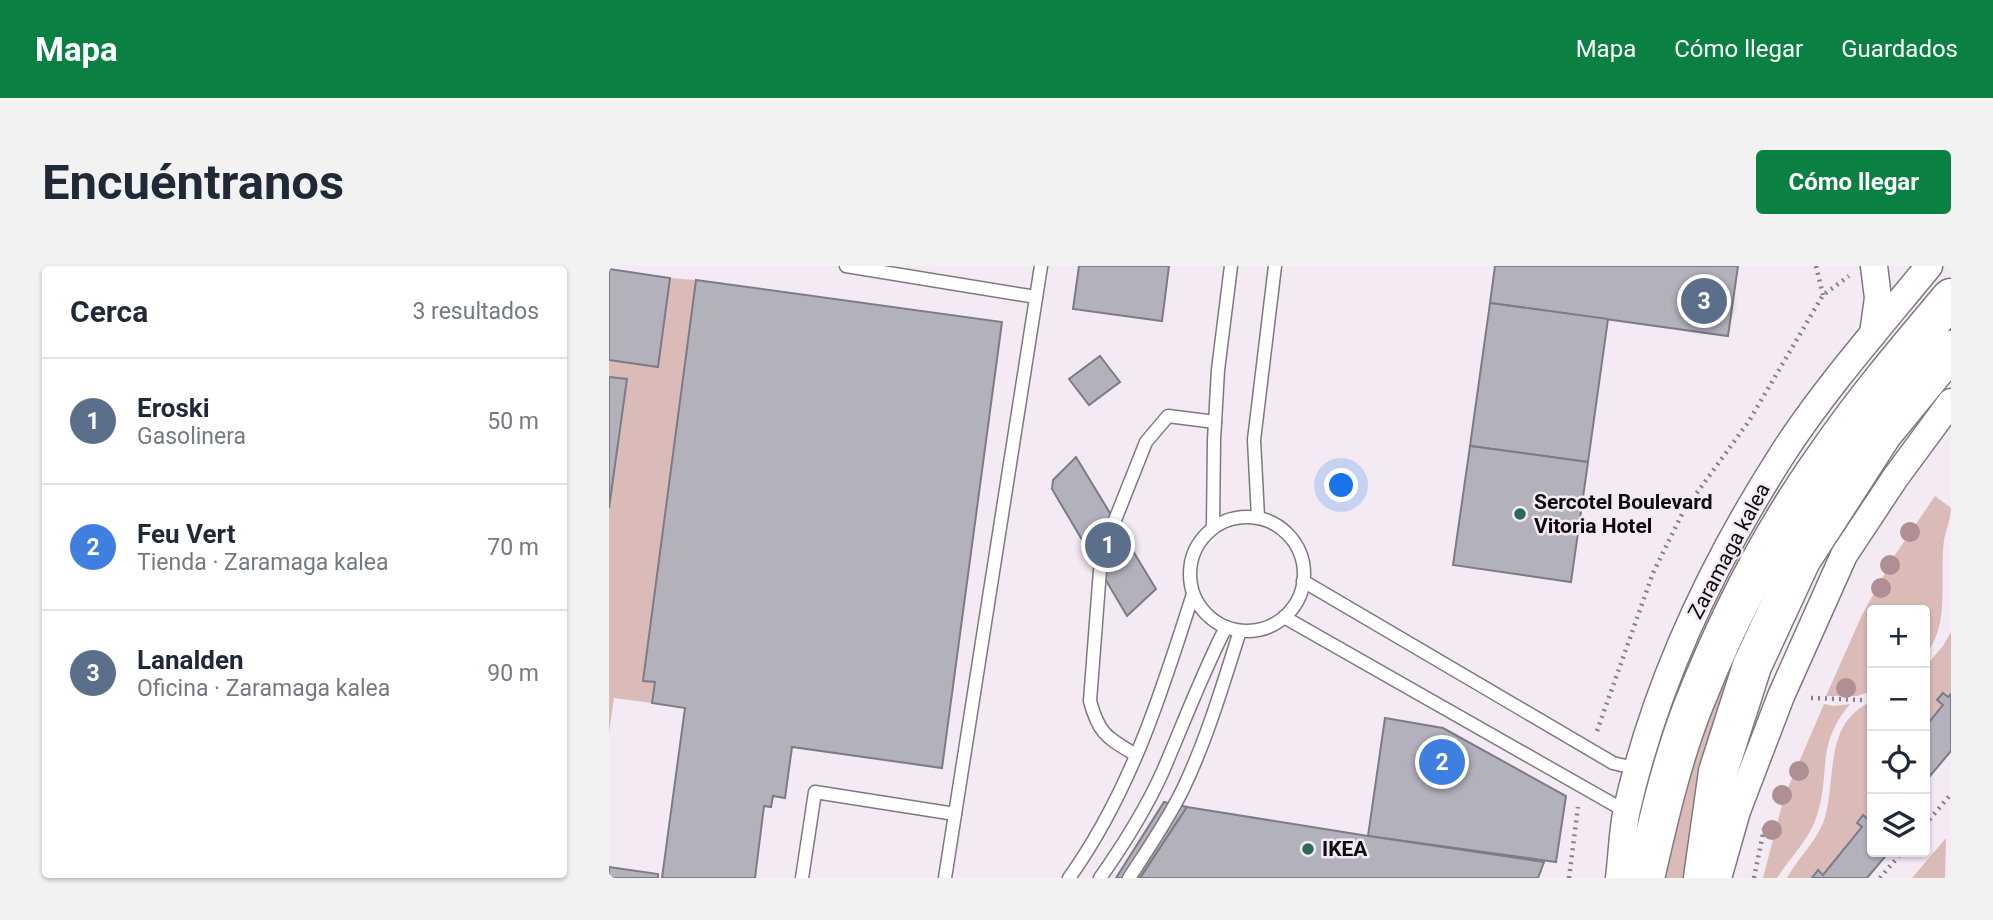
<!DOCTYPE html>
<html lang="es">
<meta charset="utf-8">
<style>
body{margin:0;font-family:Roboto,sans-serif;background:#f2f2f3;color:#1f2937}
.controls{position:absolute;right:21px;bottom:21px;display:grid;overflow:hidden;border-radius:7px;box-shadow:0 2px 5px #0004}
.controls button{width:63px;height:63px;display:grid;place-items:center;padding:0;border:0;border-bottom:2px solid #e0e1e3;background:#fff;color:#1f2937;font:35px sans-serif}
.you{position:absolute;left:733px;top:220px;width:24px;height:24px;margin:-18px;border:5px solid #fff;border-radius:50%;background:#1a73e8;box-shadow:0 0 0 10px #1a73e833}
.badge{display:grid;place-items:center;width:46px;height:46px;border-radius:50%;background:#0b8043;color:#fff;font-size:23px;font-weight:700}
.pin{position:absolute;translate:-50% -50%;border:4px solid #fff;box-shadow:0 2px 7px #0006}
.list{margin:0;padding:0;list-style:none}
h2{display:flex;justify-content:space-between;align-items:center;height:91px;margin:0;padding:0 28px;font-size:30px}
h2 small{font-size:23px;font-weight:400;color:#747a83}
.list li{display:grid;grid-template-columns:46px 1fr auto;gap:21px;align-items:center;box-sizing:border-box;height:126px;padding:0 28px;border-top:2px solid #e0e1e3}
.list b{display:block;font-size:26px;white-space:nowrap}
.list p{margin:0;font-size:23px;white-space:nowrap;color:#747a83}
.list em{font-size:23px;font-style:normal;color:#747a83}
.icon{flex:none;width:38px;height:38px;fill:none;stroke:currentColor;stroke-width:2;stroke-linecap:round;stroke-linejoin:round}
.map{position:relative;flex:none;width:1342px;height:612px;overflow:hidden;border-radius:7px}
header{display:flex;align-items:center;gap:42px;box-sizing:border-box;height:98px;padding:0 35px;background:#0b8043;color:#fff}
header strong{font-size:33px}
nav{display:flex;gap:38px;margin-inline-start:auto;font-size:24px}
.intro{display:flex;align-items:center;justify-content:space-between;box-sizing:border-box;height:168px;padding:0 42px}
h1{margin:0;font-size:49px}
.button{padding:18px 32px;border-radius:7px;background:#0b8043;color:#fff;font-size:24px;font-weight:700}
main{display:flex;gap:42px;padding:0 42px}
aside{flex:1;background:#fff;border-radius:7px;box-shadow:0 2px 5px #0004}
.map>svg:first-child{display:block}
.green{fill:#dbbbb8}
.building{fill:#b2b1bc;stroke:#7c7b86;stroke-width:2}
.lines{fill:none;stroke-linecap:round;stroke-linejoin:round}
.lane-casing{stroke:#807881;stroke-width:15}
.street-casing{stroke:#807881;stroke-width:29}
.primary-casing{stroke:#807881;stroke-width:41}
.path{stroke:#878188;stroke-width:4.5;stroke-dasharray:2 5;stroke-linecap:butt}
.lane{stroke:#fff;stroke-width:12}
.street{stroke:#fff;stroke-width:26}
.primary{stroke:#fff;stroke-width:38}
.tree{fill:#af8f92}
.poi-dot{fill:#2c6a56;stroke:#f3eaf4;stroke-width:2.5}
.labels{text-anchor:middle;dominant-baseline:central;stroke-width:5;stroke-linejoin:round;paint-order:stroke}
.poi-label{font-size:21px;font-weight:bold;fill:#0e0b0f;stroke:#f3eaf4;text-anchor:start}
.street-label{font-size:21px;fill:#0e0b0f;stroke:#f3eaf4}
</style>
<header>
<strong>Mapa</strong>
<nav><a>Mapa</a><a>Cómo llegar</a><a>Guardados</a></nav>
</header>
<div class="intro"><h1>Encuéntranos</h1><a class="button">Cómo llegar</a></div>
<main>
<aside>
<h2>Cerca<small>3 resultados</small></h2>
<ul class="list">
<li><span class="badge" style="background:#5c6f8a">1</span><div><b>Eroski</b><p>Gasolinera</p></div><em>50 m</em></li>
<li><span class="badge" style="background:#3f7fe0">2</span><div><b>Feu Vert</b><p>Tienda · Zaramaga kalea</p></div><em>70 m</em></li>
<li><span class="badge" style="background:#5c6f8a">3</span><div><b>Lanalden</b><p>Oficina · Zaramaga kalea</p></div><em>90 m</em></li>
</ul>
</aside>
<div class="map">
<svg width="1342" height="612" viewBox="0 0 1342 612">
<rect width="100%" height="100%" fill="#f3eaf4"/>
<g class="green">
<polygon points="61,12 87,14 34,414 46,416 43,437 5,432 0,467 0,242 17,113 0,111 0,94 49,100"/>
<path d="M1326,230L1342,242C1342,253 1337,263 1335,274C1330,311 1342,360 1316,389V344H1263V425L1248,430H1217L1253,349L1286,289Z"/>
<polygon points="1154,314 1164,320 1091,524 1074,612 1050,612 1068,531"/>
<polygon points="1342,366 1342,428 1316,461 1316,401 1334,380"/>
<path d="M1263,435V552L1261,555L1254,550L1248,557L1253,561L1214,609L1209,604L1203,612H1178C1188,593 1206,577 1214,557C1227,523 1216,474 1245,447C1250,442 1257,438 1263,435Z"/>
<path d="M1215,438L1225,440L1241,438C1205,481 1223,507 1207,552C1200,574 1180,593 1168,612H1154L1175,531Z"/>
<polygon points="1337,572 1336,612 1303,612"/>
</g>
<g class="building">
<polygon points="470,0 560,0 553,55 464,43"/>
<polygon points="886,0 1129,0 1119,70 881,37"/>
<polygon points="0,3 61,12 49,101 0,94"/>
<polygon points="87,14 393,56 333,502 183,481 176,532 164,530 162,541 155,540 146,612 53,612 76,442 43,437 46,416 34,415"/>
<polygon points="881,37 999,53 979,196 861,180"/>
<polygon points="491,90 511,116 480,139 460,113"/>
<polygon points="0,111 18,113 0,242"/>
<polygon points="861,180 979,196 962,316 844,299"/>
<polygon points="467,191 547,323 518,350 443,223 444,214"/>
<polygon points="1334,427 1339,431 1342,428 1342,485 1316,516 1316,461 1334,439 1328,434"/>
<polygon points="776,452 834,462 957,530 947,596 759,570"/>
<polygon points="555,536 578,541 531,612 507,612"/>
<polygon points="578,541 759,570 935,596 929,612 531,612"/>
<polygon points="1254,549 1261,555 1263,552 1263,586 1280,586 1258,612 1203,612 1209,604 1214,609 1253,561 1248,557"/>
<polygon points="0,601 49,608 49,612 0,612"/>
</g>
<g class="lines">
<g class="lane-casing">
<g id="lane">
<polyline points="237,0 427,31"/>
<circle cx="638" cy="308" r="57"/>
<polyline points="649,251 645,174 666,0"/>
<polyline points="506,254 537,176 559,150 606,156"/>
<polyline points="604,261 605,174 609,104 622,0"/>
<path d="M491,304L481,435C490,469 499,472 527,489"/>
<polyline points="694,315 1004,497 1029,503"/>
<polyline points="675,351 1018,546"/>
<polyline points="193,612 206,526 346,548"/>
<polyline points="336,612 432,0"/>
<path d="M460,612C521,527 553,426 584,328"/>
<path d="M491,612C515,578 537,543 554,505C575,456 593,408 617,361"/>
<path d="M520,612C539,583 559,554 574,523C598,473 614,418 631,365"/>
</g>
</g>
<g class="street-casing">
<g id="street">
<polyline points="1264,68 1269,32 1265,0"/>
<path d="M1010,612C1013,589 1013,566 1018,543C1047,416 1105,294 1176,184C1218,120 1271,60 1320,0"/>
<polyline points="1109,612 1128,545 1172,430 1235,289 1286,212 1342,136"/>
</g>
</g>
<g class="primary-casing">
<g id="primary">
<path d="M1036,612C1049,555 1062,498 1083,443C1119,351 1165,262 1223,182C1259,130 1301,81 1342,32"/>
<polyline points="1094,612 1109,506 1143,400 1192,294 1274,167 1342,84"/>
</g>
</g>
<g class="path">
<polyline points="1207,0 1214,29"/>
<polyline points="1202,432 1254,434"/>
<polyline points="988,465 1044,307 1074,246 1140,155 1214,29 1240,10"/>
<polyline points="1316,559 1342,528"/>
<polyline points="960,612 969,541"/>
<polyline points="1145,612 1156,558"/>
<polyline points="1271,612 1293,586"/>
</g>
<use href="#lane" class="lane"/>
<use href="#street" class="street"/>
<use href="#primary" class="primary"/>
</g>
<g class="tree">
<circle cx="1301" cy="266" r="10"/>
<circle cx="1281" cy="299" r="10"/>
<circle cx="1272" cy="322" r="10"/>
<circle cx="1237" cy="422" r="10"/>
<circle cx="1190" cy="505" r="10"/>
<circle cx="1173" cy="529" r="10"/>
<circle cx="1163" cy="564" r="10"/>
</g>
<g class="poi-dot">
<circle cx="911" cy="248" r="7"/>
<circle cx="699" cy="583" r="7"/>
</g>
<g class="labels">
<g class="poi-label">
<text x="925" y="236">Sercotel Boulevard<tspan x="925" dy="24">Vitoria Hotel</tspan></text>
<text x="713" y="583">IKEA</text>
</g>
<g class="street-label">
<text transform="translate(1120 285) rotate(-62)">Zaramaga kalea</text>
</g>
</g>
</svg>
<div class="controls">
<button>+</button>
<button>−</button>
<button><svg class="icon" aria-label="locate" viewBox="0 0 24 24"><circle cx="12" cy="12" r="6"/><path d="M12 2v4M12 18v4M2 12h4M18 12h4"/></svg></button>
<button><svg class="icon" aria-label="layers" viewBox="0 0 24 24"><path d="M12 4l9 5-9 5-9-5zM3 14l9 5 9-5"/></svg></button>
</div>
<div class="you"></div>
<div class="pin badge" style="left:499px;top:279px;background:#5c6f8a">1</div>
<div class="pin badge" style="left:833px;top:496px;background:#3f7fe0">2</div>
<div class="pin badge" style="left:1095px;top:35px;background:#5c6f8a">3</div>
</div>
</main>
